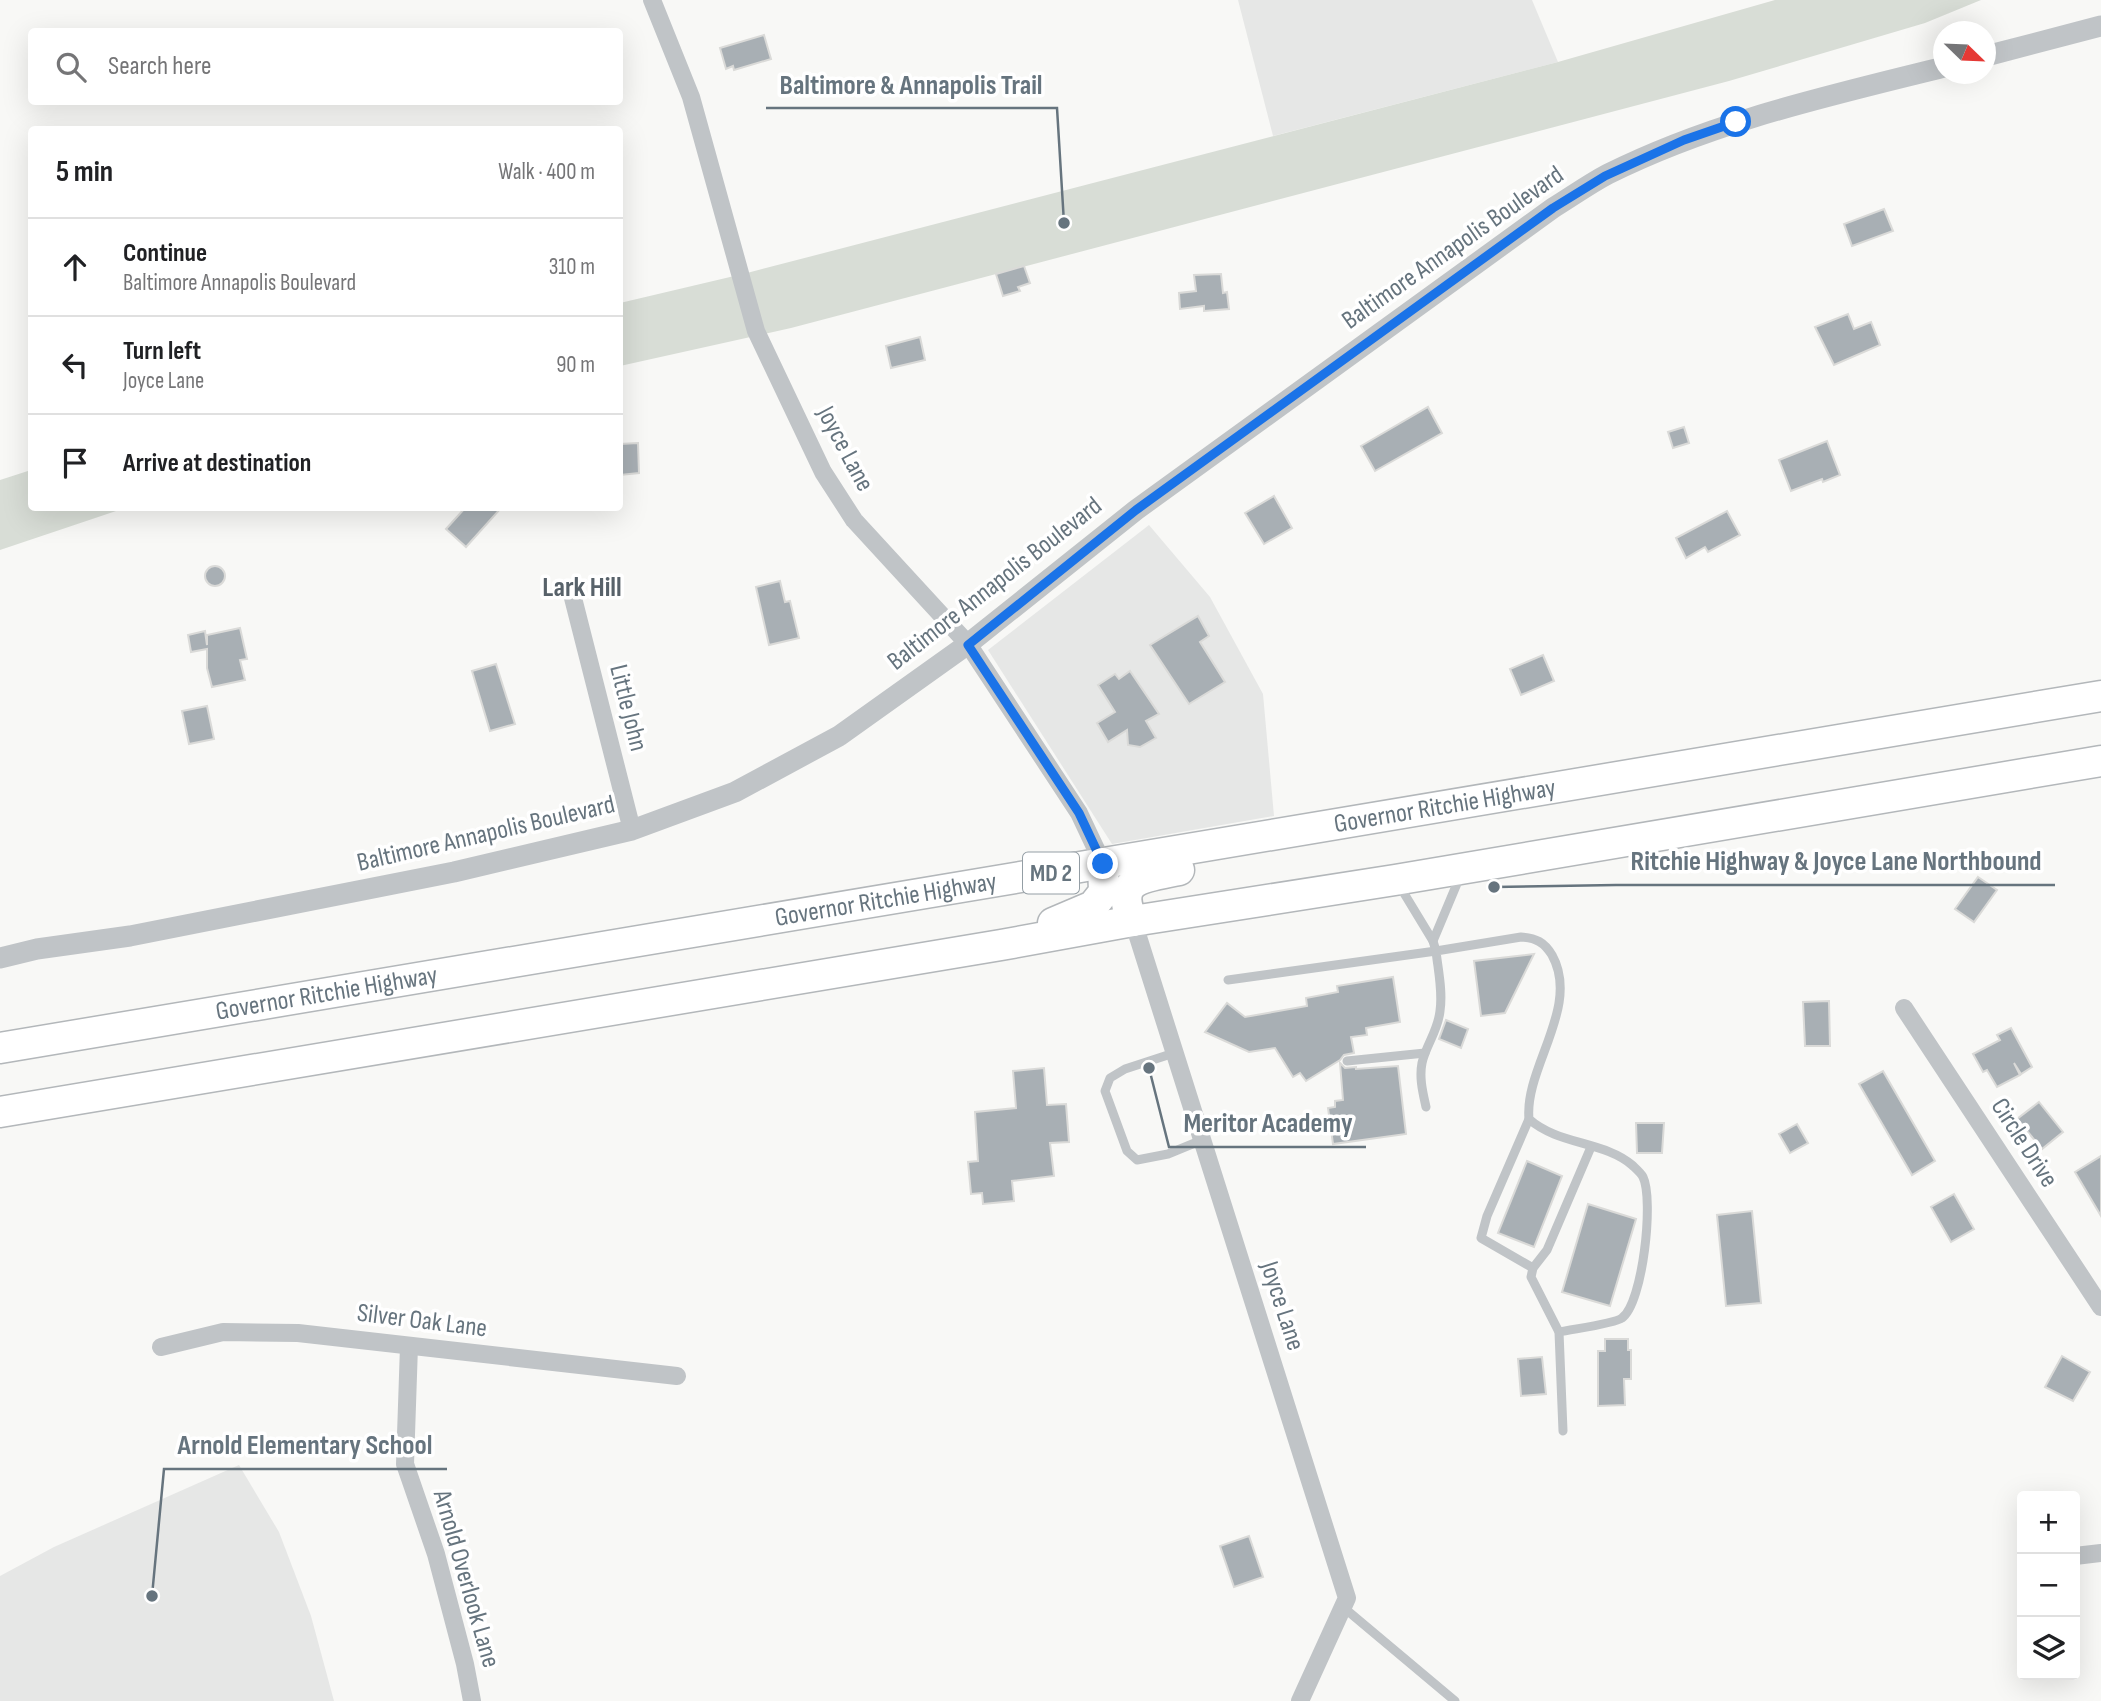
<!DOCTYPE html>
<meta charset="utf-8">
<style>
body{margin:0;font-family:"Sofia Sans Condensed",sans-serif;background:#f6f6f6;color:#202124}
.controls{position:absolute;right:21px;bottom:21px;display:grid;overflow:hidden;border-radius:7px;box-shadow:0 7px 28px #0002}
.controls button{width:63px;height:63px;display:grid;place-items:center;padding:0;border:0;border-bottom:2px solid #e0e0e0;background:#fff;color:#202124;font:35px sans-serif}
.compass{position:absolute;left:1933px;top:21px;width:63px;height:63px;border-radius:50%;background:#fff;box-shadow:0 7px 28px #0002;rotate:113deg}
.stop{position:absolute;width:21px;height:21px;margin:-16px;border:5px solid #1a73e8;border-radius:50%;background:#fff}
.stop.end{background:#1a73e8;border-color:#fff;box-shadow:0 2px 7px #0008}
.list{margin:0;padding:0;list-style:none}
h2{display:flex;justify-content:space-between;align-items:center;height:91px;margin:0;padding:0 28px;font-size:30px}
h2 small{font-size:23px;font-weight:400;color:#757577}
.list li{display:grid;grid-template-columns:46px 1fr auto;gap:21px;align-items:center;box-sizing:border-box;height:98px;padding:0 28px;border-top:2px solid #e0e0e0}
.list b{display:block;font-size:26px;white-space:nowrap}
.list p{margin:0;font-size:23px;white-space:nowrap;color:#757577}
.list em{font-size:23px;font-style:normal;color:#757577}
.icon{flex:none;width:38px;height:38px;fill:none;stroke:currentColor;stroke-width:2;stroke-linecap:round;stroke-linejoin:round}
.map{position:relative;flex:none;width:2101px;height:1701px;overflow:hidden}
.search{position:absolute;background:#fff;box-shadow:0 7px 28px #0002;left:28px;top:28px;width:595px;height:77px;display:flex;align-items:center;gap:18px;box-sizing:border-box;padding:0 24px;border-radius:7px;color:#757577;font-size:26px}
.panel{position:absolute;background:#fff;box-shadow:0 7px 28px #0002;left:28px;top:126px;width:595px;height:385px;border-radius:7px}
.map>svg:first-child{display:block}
.built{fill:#e6e7e6}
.green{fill:#d8ddd6}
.building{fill:#a8afb4;stroke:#dadad8;stroke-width:2}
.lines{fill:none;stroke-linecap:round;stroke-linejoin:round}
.trunk-casing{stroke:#b3b7ba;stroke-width:33}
.service{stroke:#c0c4c7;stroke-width:9}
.minor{stroke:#c0c4c7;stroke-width:18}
.tertiary{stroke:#c0c4c7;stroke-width:21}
.trunk{stroke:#fff;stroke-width:30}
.route{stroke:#1a73e8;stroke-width:9}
.labels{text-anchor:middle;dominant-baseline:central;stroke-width:7;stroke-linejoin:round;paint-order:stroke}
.shield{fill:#fff;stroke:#949ea5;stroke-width:2}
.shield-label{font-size:24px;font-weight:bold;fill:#66747e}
.street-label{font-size:26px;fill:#66747e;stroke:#fff}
.neighbourhood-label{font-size:28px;font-weight:bold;fill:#58626a;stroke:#fff}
.leader{fill:none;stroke:#66747e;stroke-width:2.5}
.callout-dot{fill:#66747e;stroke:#fff;stroke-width:2.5}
.callout-label{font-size:28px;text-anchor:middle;font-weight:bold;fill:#66747e;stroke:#fff;stroke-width:7;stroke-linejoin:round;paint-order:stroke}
</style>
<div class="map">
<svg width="2101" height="1701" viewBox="0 0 2101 1701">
<rect width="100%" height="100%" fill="#f8f8f6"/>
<g class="built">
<polygon points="1238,0 1532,0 1558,62 1273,136"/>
<polygon points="1149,525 1210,597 1263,694 1274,816 1112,844 988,650"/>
<polygon points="239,1465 279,1532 311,1616 334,1701 0,1701 0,1576 54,1547"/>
</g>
<g class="green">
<polygon points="1775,0 1981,0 1925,23 1729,81 791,328 620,366 620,303 747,273 1558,62"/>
<polygon points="31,470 32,508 125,508 0,550 0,480"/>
</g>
<g class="building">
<polygon points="764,35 771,59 734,70 733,66 726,69 720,48"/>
<polygon points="1884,209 1893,231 1852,246 1844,224"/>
<polygon points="1024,266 1030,283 1018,287 1020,291 1003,296 996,274"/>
<polygon points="1221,274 1223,293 1227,292 1229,309 1204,311 1204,306 1180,309 1179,293 1196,291 1194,275"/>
<polygon points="1848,314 1854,329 1871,322 1880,345 1834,365 1815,327"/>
<polygon points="920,337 925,360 891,368 886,346"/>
<polygon points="1428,407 1442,433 1375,471 1361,446"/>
<polygon points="1684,427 1689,443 1673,448 1668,432"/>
<polygon points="1827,441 1840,475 1823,482 1822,479 1791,491 1779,460"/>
<polygon points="638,443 639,473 620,475 620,444"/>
<polygon points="1274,496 1292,528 1264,544 1245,513"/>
<polygon points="465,508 501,508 466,547 446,529"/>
<polygon points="1727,511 1740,535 1708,552 1705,547 1686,558 1676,538"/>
<circle cx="215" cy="576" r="10"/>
<polygon points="780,581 785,602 790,601 799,638 769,645 756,587"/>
<polygon points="1198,616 1209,636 1200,642 1225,682 1189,704 1150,645"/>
<polygon points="240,628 247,659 240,660 245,680 212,687 207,668 207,649 191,652 188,635 205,631 207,645 207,635"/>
<polygon points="1543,655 1554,681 1521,695 1510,669"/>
<polygon points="496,664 515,724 490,731 472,671"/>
<polygon points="1130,671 1159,714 1146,721 1156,738 1140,747 1128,745 1127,730 1108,742 1097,723 1115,712 1098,685 1115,674 1119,679"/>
<polygon points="207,706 214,739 189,744 182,711"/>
<polygon points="1978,877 1997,890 1974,922 1955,909"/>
<polygon points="1534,954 1505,1013 1481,1016 1474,961"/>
<polygon points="1393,977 1400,1022 1366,1028 1367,1035 1351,1037 1354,1053 1344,1055 1340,1060 1306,1081 1300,1073 1293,1077 1275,1048 1249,1052 1205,1032 1227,1003 1245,1017 1307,1006 1306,998 1338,992 1337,986"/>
<polygon points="1829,1001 1830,1046 1805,1046 1803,1002"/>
<polygon points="1446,1020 1468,1029 1461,1048 1439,1039"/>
<polygon points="2011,1028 2032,1067 2021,1074 2014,1063 2020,1075 1997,1087 1987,1070 1983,1072 1973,1054 2000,1040 1997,1035"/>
<polygon points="1340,1063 1345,1068 1356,1067 1356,1069 1398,1066 1406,1134 1333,1144 1328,1108 1335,1107 1335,1101 1343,1100"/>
<polygon points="1044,1068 1047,1105 1066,1104 1069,1142 1050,1143 1054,1176 1012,1181 1014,1201 983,1204 982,1193 971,1194 968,1162 978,1161 975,1112 1016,1108 1013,1071"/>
<polygon points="1883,1071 1935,1161 1912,1175 1859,1084"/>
<polygon points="2039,1102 2063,1132 2042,1149 2017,1119"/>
<polygon points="1636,1123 1664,1123 1662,1153 1637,1153"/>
<polygon points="1797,1124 1808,1143 1790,1153 1779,1134"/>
<polygon points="2101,1156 2101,1216 2075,1172"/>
<polygon points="1527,1161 1562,1176 1534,1247 1498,1233"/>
<polygon points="1954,1194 1974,1229 1951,1242 1931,1207"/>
<polygon points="1588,1204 1636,1219 1610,1306 1562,1292"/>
<polygon points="1752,1211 1761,1303 1726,1306 1717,1215"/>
<polygon points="1605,1339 1628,1339 1628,1350 1631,1350 1631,1379 1624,1379 1625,1405 1598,1406 1598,1351 1605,1351"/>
<polygon points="2062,1356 2090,1372 2073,1401 2045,1387"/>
<polygon points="1542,1357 1546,1394 1521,1396 1518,1359"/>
<polygon points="1249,1536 1263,1577 1234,1587 1220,1546"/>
</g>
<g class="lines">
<g class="trunk-casing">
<g id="trunk">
<path d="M1133,921C1112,878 1145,877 1179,870"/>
<polyline points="1053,923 1093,906 1104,892 1103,864"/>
<path id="s1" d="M0,1048L2101,696"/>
<polyline points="0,1112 1001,945 1133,921 1395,880 2101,761"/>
</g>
</g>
<g class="service">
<polyline points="1433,941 1461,874"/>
<polyline points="1228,980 1436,951 1433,941 1399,885"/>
<polyline points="1174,1053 1125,1069 1110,1078 1105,1091 1127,1151 1137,1160 1168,1154 1202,1140"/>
<polyline points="1347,1061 1425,1053"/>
<path d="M1426,1107C1423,1093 1419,1078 1422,1063C1426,1045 1438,1031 1440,1011C1443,991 1438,970 1436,951L1521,937C1536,938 1544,942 1552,955C1581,1007 1524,1068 1529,1119C1558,1145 1604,1141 1632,1165C1635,1168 1641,1173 1643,1177C1654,1199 1643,1303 1622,1318C1614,1324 1572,1329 1559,1332"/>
<polyline points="1529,1119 1487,1216 1481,1238 1533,1268"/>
<polyline points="1563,1431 1559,1332 1531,1277 1533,1268 1547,1250 1591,1147"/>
<polyline points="1343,1607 1455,1701"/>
</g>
<g class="minor">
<polyline points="652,0 691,97 756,331 823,472 854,520 968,644 1079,813 1103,864"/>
<polyline points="573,598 632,830"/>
<polyline points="1133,921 1347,1598 1300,1701"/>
<polyline points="1904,1008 2101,1307"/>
<polyline points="409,1346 405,1464 436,1554 465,1664 472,1701"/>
<polyline points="161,1347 223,1332 298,1333 677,1376"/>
<polyline points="2075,1556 2101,1553"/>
</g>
<g class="tertiary">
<polyline points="1986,56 2101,26"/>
<path d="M0,958L37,949L130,936L454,872L632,830L735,792L839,736L968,644L1136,510L1553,208C1571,197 1589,184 1608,174C1714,121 1829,96 1944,67"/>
</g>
<use href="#trunk" class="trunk"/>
</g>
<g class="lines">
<polyline class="route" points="1103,864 1079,813 968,645 1136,510 1553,208 1605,176 1684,140 1736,122"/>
</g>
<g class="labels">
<rect class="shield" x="1023" y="852.5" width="56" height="41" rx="5"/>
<g class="shield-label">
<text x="1051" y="873">MD 2</text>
</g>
<g class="street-label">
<text transform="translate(1453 248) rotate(-35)">Baltimore Annapolis Boulevard</text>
<text transform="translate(845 449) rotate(62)">Joyce Lane</text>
<text transform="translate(995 584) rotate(-38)">Baltimore Annapolis Boulevard</text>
<text transform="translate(628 708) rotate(76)">Little John</text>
<text stroke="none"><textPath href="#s1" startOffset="1465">Governor Ritchie Highway</textPath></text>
<text transform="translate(486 834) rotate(-13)">Baltimore Annapolis Boulevard</text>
<text stroke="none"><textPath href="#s1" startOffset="898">Governor Ritchie Highway</textPath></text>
<text stroke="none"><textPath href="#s1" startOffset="331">Governor Ritchie Highway</textPath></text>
<text transform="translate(2024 1143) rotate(57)">Circle Drive</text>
<text transform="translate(1282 1306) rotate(72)">Joyce Lane</text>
<text transform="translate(422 1321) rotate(7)">Silver Oak Lane</text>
<text transform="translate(466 1579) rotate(74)">Arnold Overlook Lane</text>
</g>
<g class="neighbourhood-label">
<text x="582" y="587">Lark Hill</text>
</g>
</g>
<path class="leader" d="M1064 223L1057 108H766M1494 887L1616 885H2055M1149 1068L1169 1147H1366M152 1596L164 1469H447"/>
<g class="callout-dot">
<circle cx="1064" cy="223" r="7"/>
<circle cx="1494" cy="887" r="7"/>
<circle cx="1149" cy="1068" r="7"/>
<circle cx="152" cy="1596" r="7"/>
</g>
<g class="callout-label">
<text x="911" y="94">Baltimore &amp; Annapolis Trail</text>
<text x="1836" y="870">Ritchie Highway &amp; Joyce Lane Northbound</text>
<text x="1268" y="1132">Meritor Academy</text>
<text x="305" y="1454">Arnold Elementary School</text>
</g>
</svg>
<div class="controls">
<button>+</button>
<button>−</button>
<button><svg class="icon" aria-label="layers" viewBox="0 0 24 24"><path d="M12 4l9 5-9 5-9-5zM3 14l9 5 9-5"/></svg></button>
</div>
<svg class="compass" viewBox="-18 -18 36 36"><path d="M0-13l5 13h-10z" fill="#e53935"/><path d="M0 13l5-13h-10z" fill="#757577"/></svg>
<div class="stop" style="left:1736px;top:122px"></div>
<div class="stop end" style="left:1103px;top:864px"></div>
<div class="search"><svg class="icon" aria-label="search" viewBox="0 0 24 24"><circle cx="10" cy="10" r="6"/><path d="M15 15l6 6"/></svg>Search here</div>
<section class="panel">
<h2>5 min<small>Walk · 400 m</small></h2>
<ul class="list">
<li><svg class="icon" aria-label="ahead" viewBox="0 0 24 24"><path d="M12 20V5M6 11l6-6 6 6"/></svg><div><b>Continue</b><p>Baltimore Annapolis Boulevard</p></div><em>310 m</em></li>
<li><svg class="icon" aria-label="left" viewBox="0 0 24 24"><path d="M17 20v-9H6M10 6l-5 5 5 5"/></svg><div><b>Turn left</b><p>Joyce Lane</p></div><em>90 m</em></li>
<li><svg class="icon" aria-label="arrive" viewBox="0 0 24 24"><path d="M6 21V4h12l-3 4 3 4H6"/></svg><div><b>Arrive at destination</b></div></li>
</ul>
</section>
</div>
